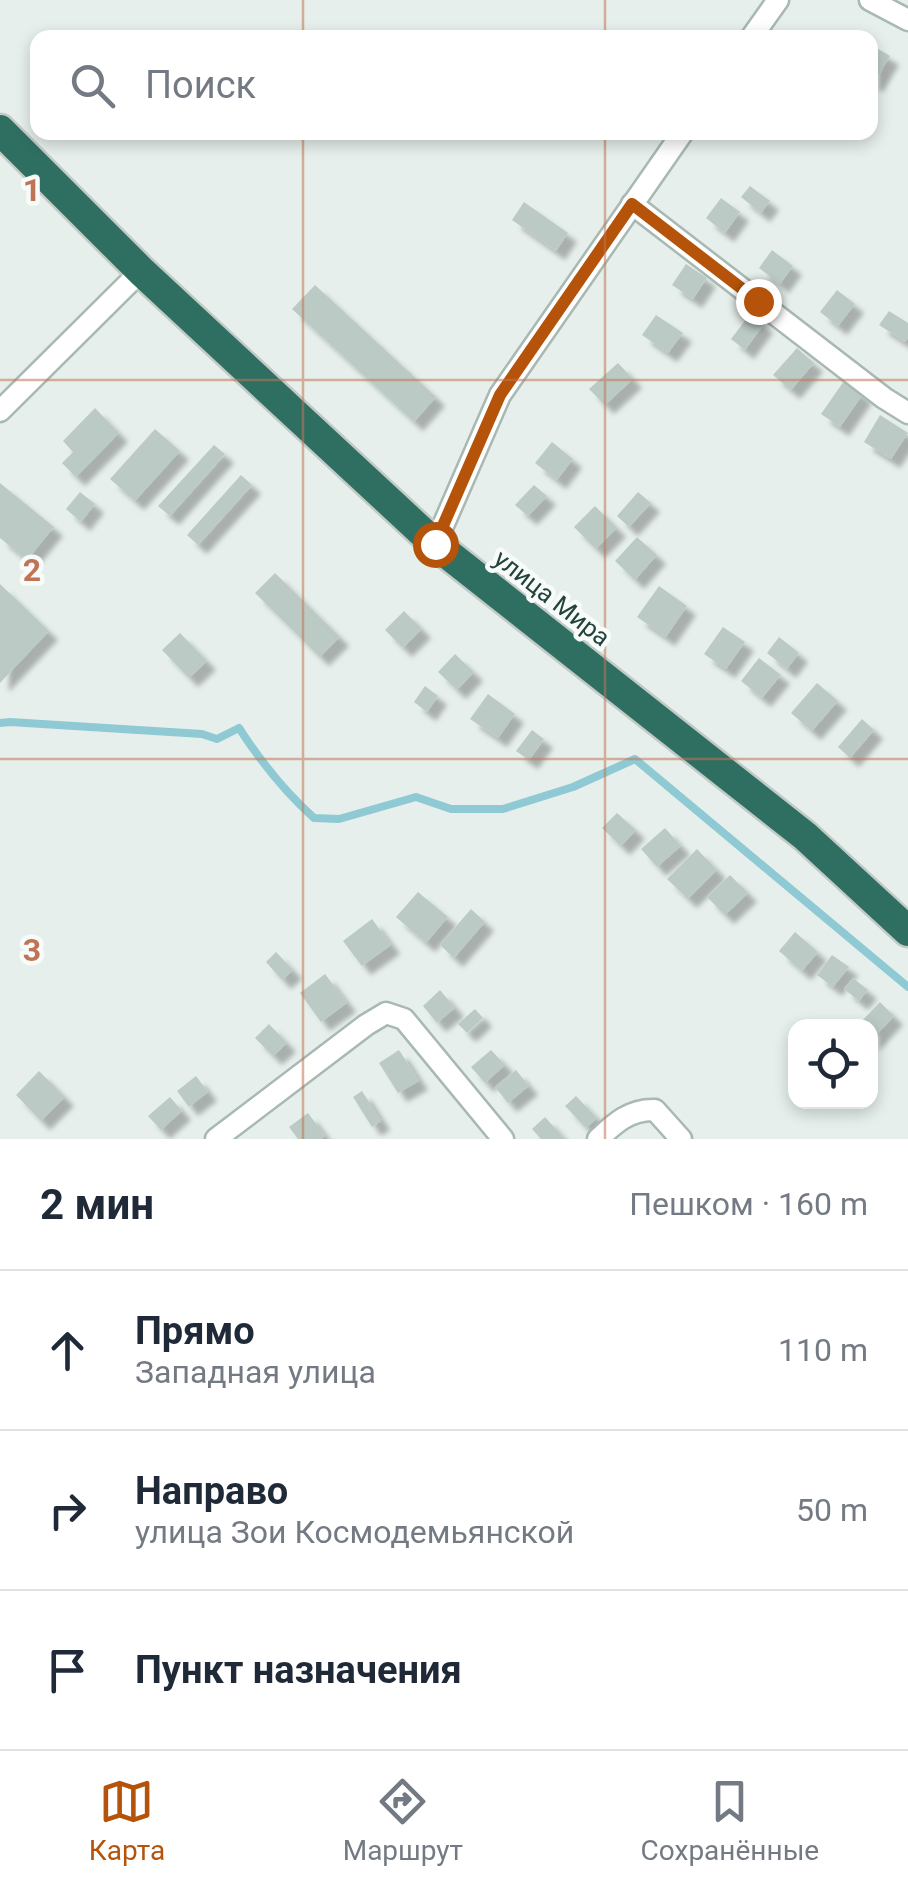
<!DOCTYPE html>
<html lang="ru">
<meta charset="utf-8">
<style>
body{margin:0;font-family:Roboto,sans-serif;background:#f2f2f3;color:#1f2937}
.controls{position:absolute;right:30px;bottom:30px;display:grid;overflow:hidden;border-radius:20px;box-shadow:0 5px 15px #0003}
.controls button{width:90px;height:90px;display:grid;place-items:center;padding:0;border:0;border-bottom:2px solid #e0e1e3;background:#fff;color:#1f2937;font:50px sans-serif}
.stop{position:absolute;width:30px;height:30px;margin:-22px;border:8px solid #b45309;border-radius:50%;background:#fff}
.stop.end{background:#b45309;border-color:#fff;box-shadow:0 2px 10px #0008}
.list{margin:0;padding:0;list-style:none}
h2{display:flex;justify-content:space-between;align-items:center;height:130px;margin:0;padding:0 40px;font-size:42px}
h2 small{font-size:32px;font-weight:400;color:#747a83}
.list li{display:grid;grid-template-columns:65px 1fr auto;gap:30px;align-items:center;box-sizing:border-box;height:160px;padding:0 40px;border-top:2px solid #e0e1e3}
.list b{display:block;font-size:38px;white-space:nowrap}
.list p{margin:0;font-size:32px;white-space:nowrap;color:#747a83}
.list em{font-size:32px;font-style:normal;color:#747a83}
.icon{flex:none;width:55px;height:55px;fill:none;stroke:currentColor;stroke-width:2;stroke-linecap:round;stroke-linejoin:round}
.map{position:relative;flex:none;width:908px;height:1139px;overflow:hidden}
.search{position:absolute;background:#fff;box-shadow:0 5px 15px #0003;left:30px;right:30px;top:30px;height:110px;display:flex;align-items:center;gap:25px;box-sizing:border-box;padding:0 35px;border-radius:20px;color:#747a83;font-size:38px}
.sheet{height:610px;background:#fff}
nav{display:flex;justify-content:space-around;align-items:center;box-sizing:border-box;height:140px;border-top:2px solid #e0e1e3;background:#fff;font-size:28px;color:#747a83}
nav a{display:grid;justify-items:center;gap:5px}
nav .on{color:#b45309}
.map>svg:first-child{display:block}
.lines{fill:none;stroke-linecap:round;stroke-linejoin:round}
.stream{stroke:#8ec9d4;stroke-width:8}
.building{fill:#bbcac4;filter:url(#shadow)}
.street-casing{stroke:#a8b8b2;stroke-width:25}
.highway-casing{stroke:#c2cac8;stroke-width:35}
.street{stroke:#fff;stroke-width:20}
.highway{stroke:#2f6f62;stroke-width:30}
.route{stroke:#b45309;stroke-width:12}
.grid{fill:none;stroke:#c07456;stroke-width:2.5;stroke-opacity:0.55}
.labels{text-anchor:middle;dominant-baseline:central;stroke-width:9;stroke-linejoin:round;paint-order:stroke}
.street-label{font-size:25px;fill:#24423a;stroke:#f7fbf9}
.grid-label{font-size:32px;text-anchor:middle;font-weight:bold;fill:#c07456;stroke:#f7fbf9;stroke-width:9;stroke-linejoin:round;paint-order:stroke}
</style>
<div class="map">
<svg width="908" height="1139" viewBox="0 0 908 1139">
<defs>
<filter id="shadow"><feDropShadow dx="9" dy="9" stdDeviation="2.5" flood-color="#0004"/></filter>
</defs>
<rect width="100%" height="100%" fill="#e6efeb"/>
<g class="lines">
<path class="stream" d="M0,723L10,722L202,734L217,739L239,728C261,762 284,791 314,818L339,819L416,797L451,809H503L573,787L635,759L908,987"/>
</g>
<g class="building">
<polygon points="870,44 890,56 874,83 870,81"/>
<polygon points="750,186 770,201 761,213 741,197"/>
<polygon points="721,198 740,212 725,233 706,218"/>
<polygon points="524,202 568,233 556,251 512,220"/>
<polygon points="772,250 793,266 780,284 759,268"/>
<polygon points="686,264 707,278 693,299 672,285"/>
<polygon points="315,285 436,397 414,422 292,309"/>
<polygon points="837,290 855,304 838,326 820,312"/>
<polygon points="889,311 908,323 908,338 905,342 879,325"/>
<polygon points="750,314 764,324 745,350 731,339"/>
<polygon points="656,315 683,333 668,353 642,335"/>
<polygon points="797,348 814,363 791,390 773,375"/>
<polygon points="618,363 633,379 605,405 589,389"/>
<polygon points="844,381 863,394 840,427 821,414"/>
<polygon points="95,408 119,433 76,477 62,463 73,452 63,441"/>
<polygon points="880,415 908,433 891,459 864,442"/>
<polygon points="155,429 180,451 135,501 110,479"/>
<polygon points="552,442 573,459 557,480 535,463"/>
<polygon points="214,445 225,454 170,516 158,506"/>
<polygon points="241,475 252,485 198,545 187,535"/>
<polygon points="0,483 54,527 27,560 0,538"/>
<polygon points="534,485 547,496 528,516 515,505"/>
<polygon points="80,492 95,504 81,522 66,509"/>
<polygon points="638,492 651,503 629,527 617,516"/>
<polygon points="595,506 617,528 596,549 574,527"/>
<polygon points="637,537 657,555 635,580 615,561"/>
<polygon points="275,573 340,637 320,657 255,593"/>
<polygon points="0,584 49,631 0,683"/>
<polygon points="659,586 687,606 666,637 637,617"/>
<polygon points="404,611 422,629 403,648 385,630"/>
<polygon points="723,627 745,642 726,669 704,654"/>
<polygon points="180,633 207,661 189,678 162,650"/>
<polygon points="779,637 799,653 787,669 767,653"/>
<polygon points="455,654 474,672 457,690 438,672"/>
<polygon points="759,658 781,675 762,698 741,681"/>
<polygon points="817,683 838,701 812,731 791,713"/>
<polygon points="425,686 438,696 427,712 414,702"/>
<polygon points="488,694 515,714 498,738 470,719"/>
<polygon points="862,719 874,730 850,758 838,747"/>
<polygon points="532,730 544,739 529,760 516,751"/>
<polygon points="617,813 636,830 621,846 602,828"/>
<polygon points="665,828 681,846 657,867 641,849"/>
<polygon points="697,849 717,870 688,899 667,879"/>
<polygon points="730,875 748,893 725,915 707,897"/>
<polygon points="418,892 448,917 426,943 396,917"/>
<polygon points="471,909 485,922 454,958 440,945"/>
<polygon points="372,919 391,945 362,966 343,941"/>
<polygon points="795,932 818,952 802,971 779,951"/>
<polygon points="276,952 293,970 282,980 266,962"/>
<polygon points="832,955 849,967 833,987 817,975"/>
<polygon points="325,974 347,1003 321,1022 300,993"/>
<polygon points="853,978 868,990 859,1001 844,989"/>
<polygon points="440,990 455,1008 437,1023 423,1006"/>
<polygon points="880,1002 894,1016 870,1042 870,1026 857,1026"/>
<polygon points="475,1009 483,1018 467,1033 458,1024"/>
<polygon points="269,1024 287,1043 273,1056 255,1038"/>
<polygon points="399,1050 419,1081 398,1093 379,1063"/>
<polygon points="491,1050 505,1065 485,1083 471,1067"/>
<polygon points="516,1070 529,1086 508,1103 495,1087"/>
<polygon points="39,1071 65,1097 41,1121 16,1095"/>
<polygon points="196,1076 208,1092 189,1107 177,1091"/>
<polygon points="362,1091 381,1121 372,1127 353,1097"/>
<polygon points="576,1096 597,1118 586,1128 565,1106"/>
<polygon points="170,1097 182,1111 161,1130 148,1116"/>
<polygon points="308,1113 325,1136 321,1139 298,1139 289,1127"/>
<polygon points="545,1117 565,1139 541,1139 532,1129"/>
</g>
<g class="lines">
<g class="street-casing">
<g id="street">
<polyline points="870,0 908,20"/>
<polyline points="751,38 778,0"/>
<polyline points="632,204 884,398 908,413"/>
<polyline points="0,411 141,271"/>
<polyline points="435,544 500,395 683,132"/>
<polyline points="216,1139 366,1025 386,1013 404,1019 503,1139"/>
<path d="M598,1139C615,1123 630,1109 655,1110L681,1139"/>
</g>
</g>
<g class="highway-casing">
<polyline id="highway" points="0,130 141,271 435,544 805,836 908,931"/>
</g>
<use href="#street" class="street"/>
<use href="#highway" class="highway"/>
</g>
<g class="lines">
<polyline class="route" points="435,544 500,395 632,204 758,301"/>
</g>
<path class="grid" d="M303,0V38M605,0V38M303,132V1139M605,132V1139M0,380H908M0,759H908"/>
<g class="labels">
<g class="street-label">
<text transform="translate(552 598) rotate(38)">улица Мира</text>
</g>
</g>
<g class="grid-label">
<text x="32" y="201">1</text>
<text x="32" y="581">2</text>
<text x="32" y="961">3</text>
</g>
</svg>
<div class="controls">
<button><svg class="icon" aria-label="locate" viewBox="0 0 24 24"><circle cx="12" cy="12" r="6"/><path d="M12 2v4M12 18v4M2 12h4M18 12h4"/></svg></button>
</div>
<div class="stop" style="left:435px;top:544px"></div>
<div class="stop end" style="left:758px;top:301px"></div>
<div class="search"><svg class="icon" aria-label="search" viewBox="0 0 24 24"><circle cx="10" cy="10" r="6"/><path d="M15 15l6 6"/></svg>Поиск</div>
</div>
<section class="sheet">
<h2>2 мин<small>Пешком · 160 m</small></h2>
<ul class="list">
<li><svg class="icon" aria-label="ahead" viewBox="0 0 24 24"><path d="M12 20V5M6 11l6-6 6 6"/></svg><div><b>Прямо</b><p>Западная улица</p></div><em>110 m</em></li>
<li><svg class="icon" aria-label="right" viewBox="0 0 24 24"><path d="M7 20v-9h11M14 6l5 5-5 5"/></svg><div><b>Направо</b><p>улица Зои Космодемьянской</p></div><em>50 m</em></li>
<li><svg class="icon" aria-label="arrive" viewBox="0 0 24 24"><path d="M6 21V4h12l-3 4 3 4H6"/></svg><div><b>Пункт назначения</b></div></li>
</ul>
</section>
<nav>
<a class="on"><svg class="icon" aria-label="map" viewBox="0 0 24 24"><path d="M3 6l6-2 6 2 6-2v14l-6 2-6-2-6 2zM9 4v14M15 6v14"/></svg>Карта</a>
<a><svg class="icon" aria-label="directions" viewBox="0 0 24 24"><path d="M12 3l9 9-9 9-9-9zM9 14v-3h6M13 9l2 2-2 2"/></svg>Маршрут</a>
<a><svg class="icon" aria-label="saved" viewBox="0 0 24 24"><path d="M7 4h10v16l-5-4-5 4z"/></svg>Сохранённые</a>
</nav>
